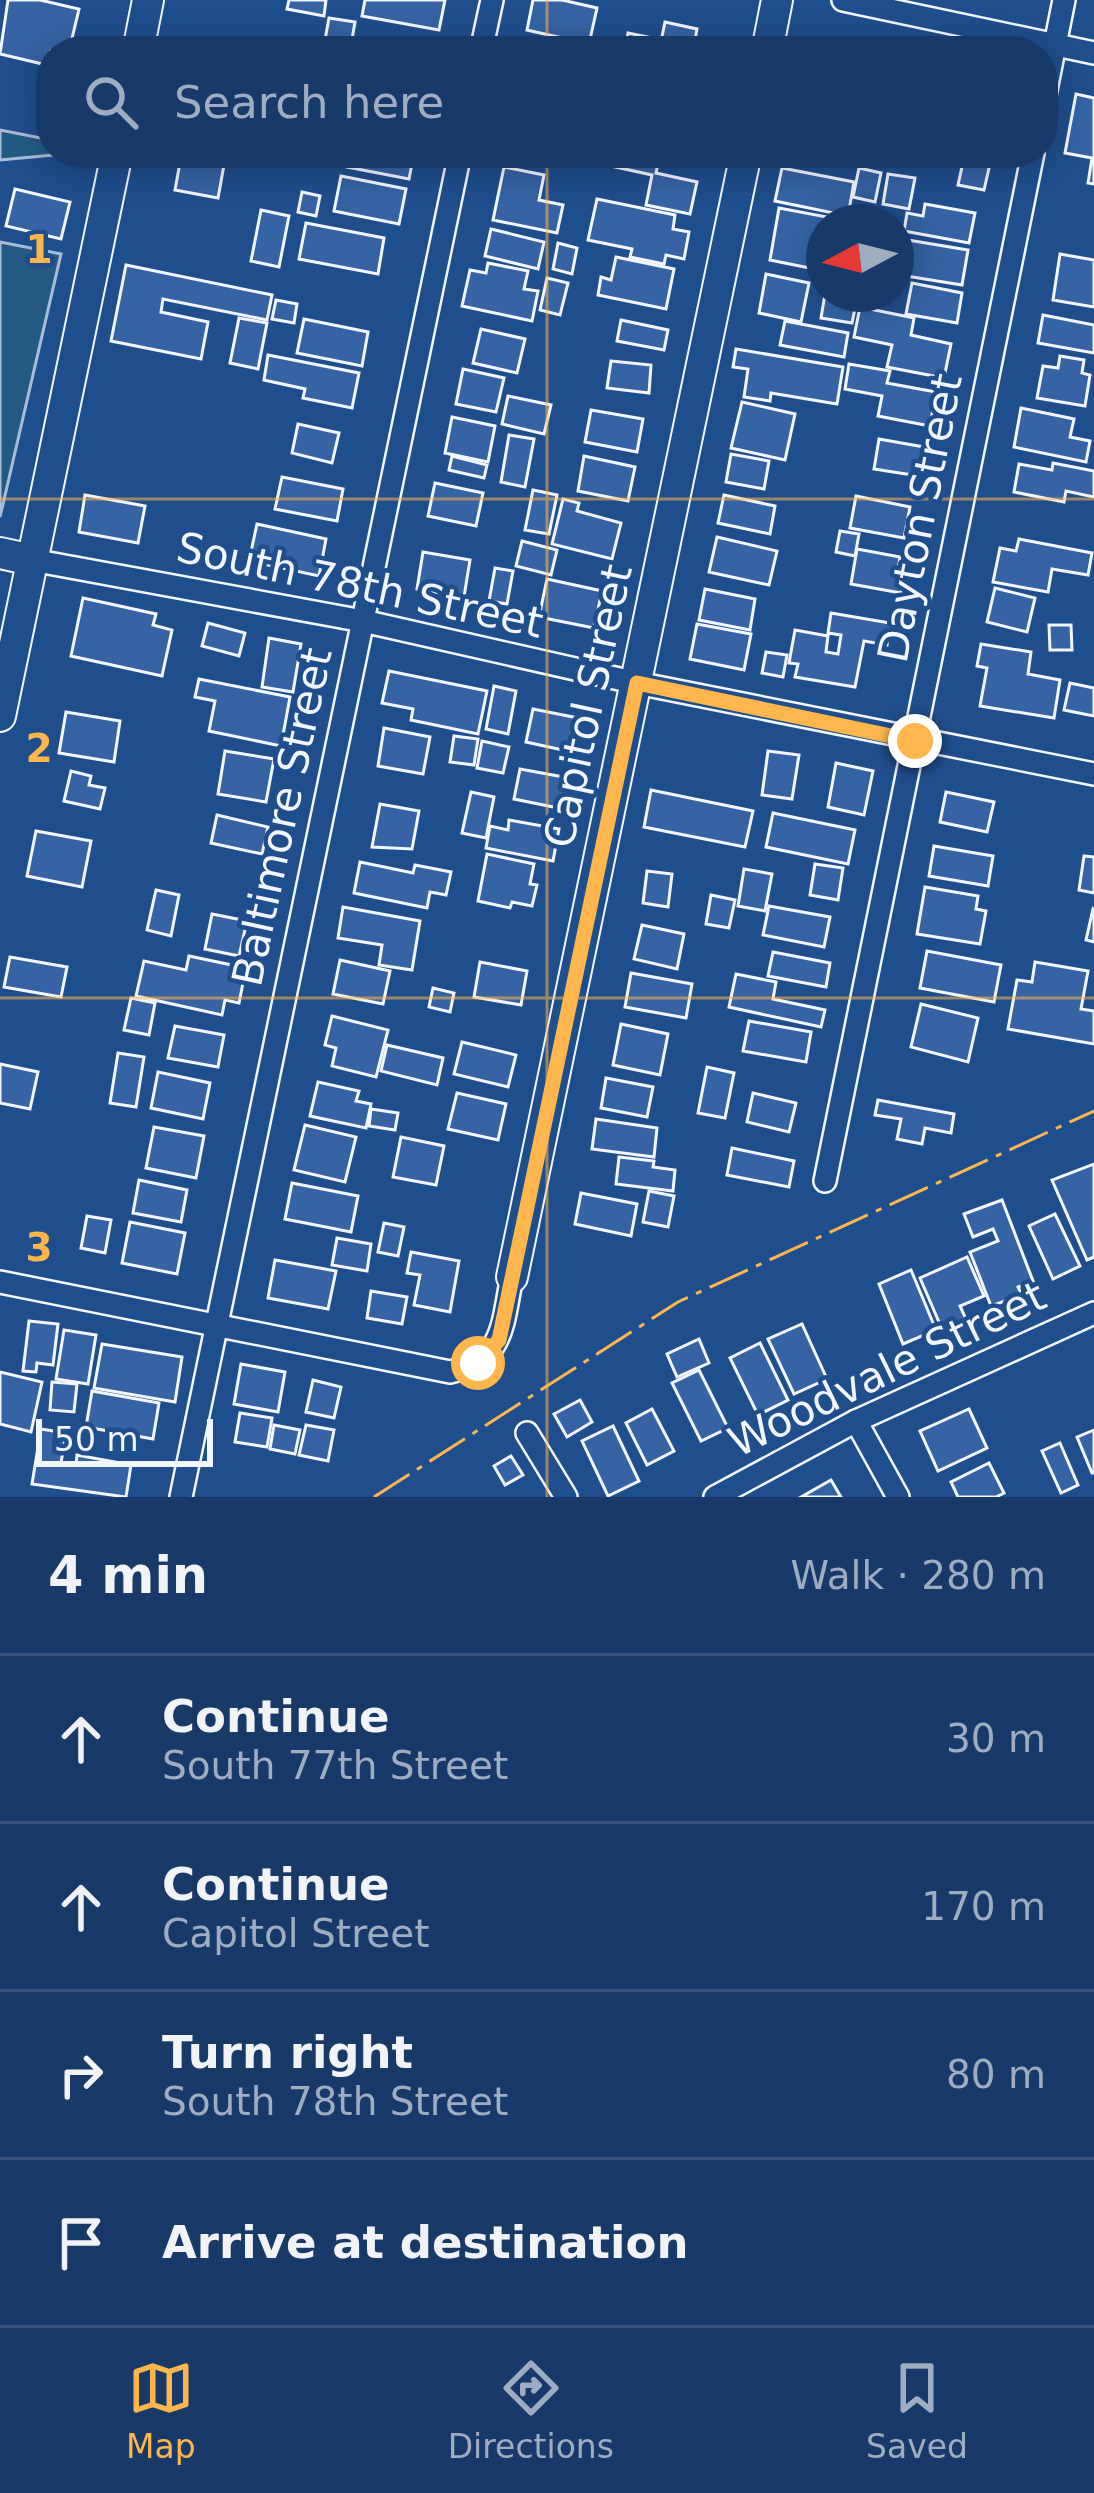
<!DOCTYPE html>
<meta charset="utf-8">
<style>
body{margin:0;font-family:"DejaVu Sans",sans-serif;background:#244571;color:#f1f3f6}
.compass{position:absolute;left:806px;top:204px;width:108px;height:108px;border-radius:50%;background:#173a69;box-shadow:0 6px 30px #0003;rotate:263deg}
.scale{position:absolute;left:36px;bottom:30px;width:177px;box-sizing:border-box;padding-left:12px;border:6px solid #f2f6ff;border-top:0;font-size:33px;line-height:42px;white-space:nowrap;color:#f2f6ff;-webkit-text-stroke:9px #1f4e8c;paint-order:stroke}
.stop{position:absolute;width:36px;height:36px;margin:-27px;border:9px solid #ffb74d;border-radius:50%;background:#fff}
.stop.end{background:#ffb74d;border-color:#fff;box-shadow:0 3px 12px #0008}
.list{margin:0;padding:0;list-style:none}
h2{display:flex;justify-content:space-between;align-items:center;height:156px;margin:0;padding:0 48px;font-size:51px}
h2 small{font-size:39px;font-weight:400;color:#9eadc0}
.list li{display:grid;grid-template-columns:78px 1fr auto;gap:36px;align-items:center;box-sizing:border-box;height:168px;padding:0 48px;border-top:3px solid #36547d}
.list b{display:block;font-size:45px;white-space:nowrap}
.list p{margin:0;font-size:39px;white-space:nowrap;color:#9eadc0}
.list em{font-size:39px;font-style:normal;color:#9eadc0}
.icon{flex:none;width:66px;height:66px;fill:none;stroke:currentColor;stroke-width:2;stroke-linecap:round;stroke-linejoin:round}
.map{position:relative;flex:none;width:1094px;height:1497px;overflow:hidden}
.search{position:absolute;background:#173a69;box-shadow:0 6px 30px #0003;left:36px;right:36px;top:36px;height:132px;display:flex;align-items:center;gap:30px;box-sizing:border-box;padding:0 42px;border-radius:48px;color:#9eadc0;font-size:45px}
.sheet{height:828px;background:#173a69}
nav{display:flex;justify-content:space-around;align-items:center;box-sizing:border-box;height:168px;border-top:3px solid #36547d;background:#173a69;font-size:33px;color:#9eadc0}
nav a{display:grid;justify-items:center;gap:6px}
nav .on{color:#ffb74d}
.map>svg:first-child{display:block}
.grass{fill:#245a82;stroke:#a8bbd7;stroke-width:3}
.building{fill:#3563a3;stroke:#f2f6ff;stroke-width:3}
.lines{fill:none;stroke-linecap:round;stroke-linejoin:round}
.street-casing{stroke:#f2f6ff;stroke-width:26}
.secondary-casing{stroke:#f2f6ff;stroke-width:34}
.street{stroke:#1f4e8c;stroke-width:21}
.secondary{stroke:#1f4e8c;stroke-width:30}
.power{stroke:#ffb74d;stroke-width:3;stroke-dasharray:42 9 6 9;stroke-linecap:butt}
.route{stroke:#ffb74d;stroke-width:15}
.grid{fill:none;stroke:#ffb74d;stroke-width:3;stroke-opacity:0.55}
.labels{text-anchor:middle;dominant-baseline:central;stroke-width:9;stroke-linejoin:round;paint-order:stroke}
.street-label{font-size:42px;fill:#f2f6ff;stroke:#1f4e8c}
.grid-label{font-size:39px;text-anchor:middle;font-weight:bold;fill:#ffb74d;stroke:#1f4e8c;stroke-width:9;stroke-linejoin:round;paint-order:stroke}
</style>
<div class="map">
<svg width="1094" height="1497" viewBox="0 0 1094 1497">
<rect width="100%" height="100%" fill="#1f4e8c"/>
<g class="grass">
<polygon points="0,130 51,140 51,153 75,153 0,160"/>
<polygon points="0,242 61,254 0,517"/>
</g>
<g class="building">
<polygon points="8,0 40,0 79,9 69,51 51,51 51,66 0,54"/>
<polygon points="289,0 326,0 324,16 287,9"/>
<polygon points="365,0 445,0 439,30 362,16"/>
<polygon points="533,0 562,0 597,8 589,44 527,30"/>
<polygon points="329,18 355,22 350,51 323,51"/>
<polygon points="665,22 697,29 693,51 659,51"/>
<polygon points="628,33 657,39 655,51 625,51"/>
<polygon points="275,43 312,51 273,51"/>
<polygon points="1076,94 1094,98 1094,184 1088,183 1092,158 1065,153"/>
<polygon points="349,153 414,153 409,179 347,167"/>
<polygon points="605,153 660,153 656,173 697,182 690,214 646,205 652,175 602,164"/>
<polygon points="800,153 856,153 852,166"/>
<polygon points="965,153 992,155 984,190 958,185"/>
<polygon points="181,157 224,165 218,198 175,190"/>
<polygon points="504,167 544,175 539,200 563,205 557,233 493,220"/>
<polygon points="782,168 854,182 848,216 775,201"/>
<polygon points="859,168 881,173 875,202 853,197"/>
<polygon points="888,174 915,178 909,209 883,204"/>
<polygon points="341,176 406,189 399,224 334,211"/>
<polygon points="15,189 70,202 61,239 6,226"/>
<polygon points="302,192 320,196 316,216 298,212"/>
<polygon points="597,199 675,215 673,229 689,232 684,259 666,255 664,264 630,257 632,249 588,240"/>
<polygon points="925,204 975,213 969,243 904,231 907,213 923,216"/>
<polygon points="779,208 827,217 824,222 824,271 770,260"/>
<polygon points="261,210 289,216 279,267 251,261"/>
<polygon points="306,223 384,238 378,274 299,259"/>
<polygon points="491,229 544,242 538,269 485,256"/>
<polygon points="896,238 968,250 962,285 906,276 908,259 896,257"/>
<polygon points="558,243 577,248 572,274 553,269"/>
<polygon points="1060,254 1094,260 1094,307 1053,300"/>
<polygon points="616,257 674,269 666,309 598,295 601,277 611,280"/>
<polygon points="488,263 528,271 524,289 538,291 532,321 462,306 470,270 486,273"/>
<polygon points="126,265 272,295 267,320 163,299 161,312 208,322 201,359 111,341"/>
<polygon points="766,274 809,283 801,322 759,313"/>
<polygon points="547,278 568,283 560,315 540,310"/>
<polygon points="912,283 962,293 957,323 906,314"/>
<polygon points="825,294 858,294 852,323 821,318"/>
<polygon points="276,300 297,304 294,323 272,319"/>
<polygon points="860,307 914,318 911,335 951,344 944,378 887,367 892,345 854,337"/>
<polygon points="1043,315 1094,325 1094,353 1038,343"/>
<polygon points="239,318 267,323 258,369 230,363"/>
<polygon points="304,319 368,332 362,366 297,353"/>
<polygon points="621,320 668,330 664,350 617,341"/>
<polygon points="785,321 848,333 844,357 780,345"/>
<polygon points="481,329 525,339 517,373 473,363"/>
<polygon points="736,349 843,367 837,404 771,393 770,401 744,397 748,369 733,367"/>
<polygon points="268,355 359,373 352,408 303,398 305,389 264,380"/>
<polygon points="1060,356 1084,360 1082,373 1090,375 1085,406 1037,398 1043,366 1058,368"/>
<polygon points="611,361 651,365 649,393 607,388"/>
<polygon points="849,364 890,371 887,383 936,392 930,426 878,416 882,396 845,389"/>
<polygon points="463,369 504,378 496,412 456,404"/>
<polygon points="508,396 551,405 544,434 502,424"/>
<polygon points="742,402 795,414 785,460 731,448"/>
<polygon points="1021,408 1074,419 1070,437 1090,441 1086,462 1014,447"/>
<polygon points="591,410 643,419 637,452 585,442"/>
<polygon points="452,417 495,426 488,462 445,453"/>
<polygon points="298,424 339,433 332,463 292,453"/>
<polygon points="509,435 534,439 525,487 501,482"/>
<polygon points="879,439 924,447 919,476 874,469"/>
<polygon points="731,454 769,461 764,489 726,482"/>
<polygon points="452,456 487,465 484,478 449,470"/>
<polygon points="584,456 635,467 628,501 578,491"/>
<polygon points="1053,463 1094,471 1094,497 1066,491 1064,502 1014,492 1019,464 1052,470"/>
<polygon points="282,477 343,489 337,521 275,509"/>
<polygon points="435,483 483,493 476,526 428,516"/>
<polygon points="533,490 557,495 549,534 525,530"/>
<polygon points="85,495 145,506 138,543 79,532"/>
<polygon points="724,495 775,506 770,534 718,523"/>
<polygon points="856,496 910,507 904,538 850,528"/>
<polygon points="563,499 579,503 577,511 621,523 612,559 552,544"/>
<polygon points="257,524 326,539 319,576 249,561"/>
<polygon points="840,531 859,534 855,556 836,552"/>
<polygon points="717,537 777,551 769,585 709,572"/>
<polygon points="1019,539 1092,553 1088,575 1052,569 1048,592 993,582 1000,548 1016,551"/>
<polygon points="522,541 557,550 551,575 516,566"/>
<polygon points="857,549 900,557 898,571 905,572 901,593 851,584"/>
<polygon points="423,552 470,560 464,597 417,589"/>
<polygon points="495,568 513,571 507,604 489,601"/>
<polygon points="547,579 602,591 594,628 539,617"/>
<polygon points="995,588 1035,598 1027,632 987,622"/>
<polygon points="705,589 755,599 750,630 699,620"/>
<polygon points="83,598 156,614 153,625 172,630 162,676 71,656"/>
<polygon points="831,613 890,623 887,645 864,641 855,687 795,677 798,664 789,663 795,630 828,636 826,652 838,654 841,635 828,633"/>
<polygon points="208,623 245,633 239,656 202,646"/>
<polygon points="697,624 751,634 744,670 690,659"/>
<polygon points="1049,625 1071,625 1072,650 1050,650"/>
<polygon points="269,638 301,644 293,692 262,687"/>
<polygon points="981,644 1031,652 1028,674 1060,680 1054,718 980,706 987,668 977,666"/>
<polygon points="766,652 787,655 783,677 762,673"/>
<polygon points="389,671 487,691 478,734 411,720 413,709 382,703"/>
<polygon points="199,679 290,697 281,746 209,731 215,701 195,697"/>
<polygon points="1070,683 1094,688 1094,716 1064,710"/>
<polygon points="494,686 516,691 508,734 486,729"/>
<polygon points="533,709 578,718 572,752 526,742"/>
<polygon points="66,712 120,721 114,762 59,753"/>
<polygon points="384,728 430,737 423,774 378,766"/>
<polygon points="454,736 478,739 474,765 450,762"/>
<polygon points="482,741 509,747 503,773 477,768"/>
<polygon points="225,751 274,759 266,802 218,794"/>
<polygon points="768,751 799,755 792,799 762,795"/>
<polygon points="836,763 873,771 864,815 828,807"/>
<polygon points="520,769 569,778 563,809 514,799"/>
<polygon points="71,771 91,776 89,785 105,788 100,809 64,801"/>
<polygon points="651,790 753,811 745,847 644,827"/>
<polygon points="471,792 494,797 486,838 462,833"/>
<polygon points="946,792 994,802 987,832 940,822"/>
<polygon points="380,804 419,811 412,849 372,847"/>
<polygon points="773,813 855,830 848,864 766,847"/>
<polygon points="217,815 268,827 262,854 211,843"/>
<polygon points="509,820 559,829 553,861 486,848 490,826 508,830"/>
<polygon points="36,831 91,841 82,887 27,876"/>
<polygon points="934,846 993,856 988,886 929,876"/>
<polygon points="487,854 534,864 530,884 537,885 532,906 512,902 510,908 478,901"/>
<polygon points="1084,856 1094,857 1094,893 1079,890"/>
<polygon points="360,862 413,873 415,865 451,872 446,895 430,892 427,908 354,893"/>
<polygon points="815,864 843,868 838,900 810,895"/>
<polygon points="744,869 772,874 765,911 738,906"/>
<polygon points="647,871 672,874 668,907 643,903"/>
<polygon points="925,887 978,896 976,909 986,911 980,944 917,934"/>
<polygon points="156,890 179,895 171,936 147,930"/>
<polygon points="711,895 735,900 729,928 706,924"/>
<polygon points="769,906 830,917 824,947 763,935"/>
<polygon points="343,907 420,921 412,970 379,965 382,945 338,938"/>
<polygon points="1093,909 1094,910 1094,942 1086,940"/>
<polygon points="212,914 247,921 239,956 205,949"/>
<polygon points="642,925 684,934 677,969 634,959"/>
<polygon points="927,951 1001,965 994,1002 920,988"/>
<polygon points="773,952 830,963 826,987 768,976"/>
<polygon points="189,956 246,968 239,1003 225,1000 222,1015 136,996 144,961 186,970"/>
<polygon points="10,957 67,967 61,997 4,987"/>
<polygon points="340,960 390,971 383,1004 333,994"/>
<polygon points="480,962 527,971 521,1005 474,997"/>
<polygon points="1035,962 1088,971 1081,1009 1094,1011 1094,1044 1008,1029 1017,980 1032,982"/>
<polygon points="631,973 692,984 686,1018 625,1007"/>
<polygon points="736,974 776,982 773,999 825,1010 821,1027 729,1007"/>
<polygon points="433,988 454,993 450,1012 429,1007"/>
<polygon points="131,998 155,1003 149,1035 124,1030"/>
<polygon points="921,1004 978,1018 968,1062 911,1047"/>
<polygon points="332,1016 388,1030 376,1077 332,1066 336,1048 325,1045"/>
<polygon points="749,1021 811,1032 806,1062 743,1051"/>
<polygon points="621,1024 668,1034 660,1075 613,1065"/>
<polygon points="175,1026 224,1035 218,1067 168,1058"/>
<polygon points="462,1042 516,1055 508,1087 454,1074"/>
<polygon points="387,1045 443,1058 437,1085 381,1071"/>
<polygon points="118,1053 144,1057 136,1107 110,1103"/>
<polygon points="0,1064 38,1072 30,1109 0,1103"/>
<polygon points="707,1067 734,1073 725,1118 698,1113"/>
<polygon points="158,1072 210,1083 203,1119 151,1108"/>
<polygon points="606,1078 653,1087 647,1117 601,1108"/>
<polygon points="318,1082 359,1091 356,1101 371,1104 366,1128 310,1116"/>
<polygon points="457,1093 506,1104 498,1140 448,1129"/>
<polygon points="753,1093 796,1103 789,1132 747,1122"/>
<polygon points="878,1100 954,1114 951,1133 925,1128 922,1144 897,1139 901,1119 875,1115"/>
<polygon points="371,1109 398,1113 395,1130 369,1126"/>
<polygon points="596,1119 657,1128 654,1157 592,1149"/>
<polygon points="305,1125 356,1137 345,1182 294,1170"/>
<polygon points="154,1127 204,1136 196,1178 146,1168"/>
<polygon points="401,1137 444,1146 436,1185 393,1177"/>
<polygon points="732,1148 794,1161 789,1187 727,1175"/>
<polygon points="619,1157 654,1161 653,1167 675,1170 673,1191 616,1184"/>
<polygon points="1094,1164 1094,1257 1087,1260 1052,1180"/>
<polygon points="139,1180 187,1190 181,1222 133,1213"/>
<polygon points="292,1183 358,1196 351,1232 285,1219"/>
<polygon points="649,1191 674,1196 668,1227 643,1222"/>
<polygon points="581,1193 637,1204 631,1236 575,1224"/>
<polygon points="1002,1200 1033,1281 1018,1287 1022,1295 991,1306 970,1252 998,1241 993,1229 973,1237 964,1214"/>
<polygon points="1055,1214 1080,1266 1053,1279 1029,1226"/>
<polygon points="87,1216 111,1220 105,1253 81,1248"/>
<polygon points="130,1222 185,1233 177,1274 122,1263"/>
<polygon points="384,1223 404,1227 398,1256 378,1252"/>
<polygon points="337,1238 371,1244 367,1271 332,1265"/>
<polygon points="411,1252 459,1261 450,1312 414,1305 420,1275 407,1273"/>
<polygon points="967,1257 984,1296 960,1306 966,1319 942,1329 920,1278"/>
<polygon points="275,1260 336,1271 328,1309 268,1298"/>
<polygon points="911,1270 936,1330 903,1344 879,1284"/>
<polygon points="371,1291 407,1297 402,1324 367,1318"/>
<polygon points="29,1321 58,1324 53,1365 37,1363 36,1372 23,1371"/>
<polygon points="802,1324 827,1379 794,1394 768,1339"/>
<polygon points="64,1330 96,1335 88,1384 56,1379"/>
<polygon points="699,1339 709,1363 677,1377 667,1354"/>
<polygon points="760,1343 788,1400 758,1415 730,1358"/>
<polygon points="102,1344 182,1357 175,1402 94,1388"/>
<polygon points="241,1364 285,1372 278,1412 234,1404"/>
<polygon points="699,1370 728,1428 701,1441 672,1383"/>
<polygon points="0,1372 42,1382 31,1432 0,1424"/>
<polygon points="313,1380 341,1387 334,1418 306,1412"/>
<polygon points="52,1382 77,1384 74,1412 50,1410"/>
<polygon points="92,1391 159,1403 153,1439 86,1427"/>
<polygon points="580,1400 592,1422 567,1437 554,1414"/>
<polygon points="652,1409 674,1451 647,1465 626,1423"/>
<polygon points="969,1409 987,1448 938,1471 920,1431"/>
<polygon points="240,1413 272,1418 267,1447 235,1442"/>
<polygon points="274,1425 300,1430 295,1454 270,1449"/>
<polygon points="306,1425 334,1430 328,1461 299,1455"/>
<polygon points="613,1426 639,1481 608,1496 582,1441"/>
<polygon points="41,1429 66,1433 61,1463 76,1465 77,1455 131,1465 126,1497 32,1484"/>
<polygon points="1094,1430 1094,1473 1092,1473 1077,1437"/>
<polygon points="1060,1443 1078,1485 1061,1493 1042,1451"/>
<polygon points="511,1456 523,1475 505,1485 494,1466"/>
<polygon points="989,1463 1004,1493 996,1497 958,1497 951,1482"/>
<polygon points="831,1480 841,1497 801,1497"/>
</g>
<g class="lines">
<g class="street-casing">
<g id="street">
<polyline points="843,0 1094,53"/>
<polyline points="481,51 492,0"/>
<polyline points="1043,105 1064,0"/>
<polyline points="32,560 363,621 637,683 1094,774"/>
<polyline points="825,1181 1033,153"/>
<path d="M0,1282L450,1372C505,1360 502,1324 512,1277"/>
<polyline points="856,1421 898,1497"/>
<polyline points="527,1433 566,1497"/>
<polyline points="181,1497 460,153"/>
<polyline points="715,1497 856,1421 1094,1313"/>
</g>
</g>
<g class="secondary-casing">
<g id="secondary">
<polyline points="138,51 148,0"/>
<polyline points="767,51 777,0"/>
<polyline points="0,553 32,560"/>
<polyline points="0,716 117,153"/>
<polyline points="512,1277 746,153"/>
</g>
</g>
<use href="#street" class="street"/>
<use href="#secondary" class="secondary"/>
<polyline class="power" points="374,1497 678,1302 1094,1111"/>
</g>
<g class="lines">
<polyline class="route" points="478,1363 499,1340 637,683 915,741"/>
</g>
<path class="grid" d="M547,0V51M547,153V1497M0,499H1094M0,998H1094"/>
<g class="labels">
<g class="street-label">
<text transform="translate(920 518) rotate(-79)">Dayton Street</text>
<text transform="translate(360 585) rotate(12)">South 78th Street</text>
<text transform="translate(588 706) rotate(-78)">Capitol Street</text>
<text transform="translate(282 817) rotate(-78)">Baltimore Street</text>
<text transform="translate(887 1369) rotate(-26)">Woodvale Street</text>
</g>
</g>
<g class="grid-label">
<text x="39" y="263">1</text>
<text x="39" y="762">2</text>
<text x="39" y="1261">3</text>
</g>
</svg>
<svg class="compass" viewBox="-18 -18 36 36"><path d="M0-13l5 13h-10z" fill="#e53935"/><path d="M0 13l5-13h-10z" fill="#9eadc0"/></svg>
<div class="scale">50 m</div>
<div class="stop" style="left:478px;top:1363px"></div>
<div class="stop end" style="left:915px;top:741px"></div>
<div class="search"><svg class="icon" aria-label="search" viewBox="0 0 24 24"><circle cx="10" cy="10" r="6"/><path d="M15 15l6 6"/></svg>Search here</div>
</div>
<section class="sheet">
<h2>4 min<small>Walk · 280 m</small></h2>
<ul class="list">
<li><svg class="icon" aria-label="ahead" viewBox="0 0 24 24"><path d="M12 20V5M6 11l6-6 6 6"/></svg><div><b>Continue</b><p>South 77th Street</p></div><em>30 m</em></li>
<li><svg class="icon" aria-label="ahead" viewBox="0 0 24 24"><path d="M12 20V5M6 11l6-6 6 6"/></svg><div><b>Continue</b><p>Capitol Street</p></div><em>170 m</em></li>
<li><svg class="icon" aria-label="right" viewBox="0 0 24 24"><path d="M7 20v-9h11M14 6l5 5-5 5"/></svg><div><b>Turn right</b><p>South 78th Street</p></div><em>80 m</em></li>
<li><svg class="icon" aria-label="arrive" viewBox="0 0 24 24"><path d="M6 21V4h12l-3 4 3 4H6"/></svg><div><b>Arrive at destination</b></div></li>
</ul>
</section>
<nav>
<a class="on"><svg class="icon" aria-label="map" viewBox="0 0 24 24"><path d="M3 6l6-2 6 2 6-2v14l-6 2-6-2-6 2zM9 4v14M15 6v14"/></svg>Map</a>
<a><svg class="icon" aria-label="directions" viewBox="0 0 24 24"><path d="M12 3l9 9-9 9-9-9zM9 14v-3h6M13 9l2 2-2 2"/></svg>Directions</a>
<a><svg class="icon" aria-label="saved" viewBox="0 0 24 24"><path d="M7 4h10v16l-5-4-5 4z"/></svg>Saved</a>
</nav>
